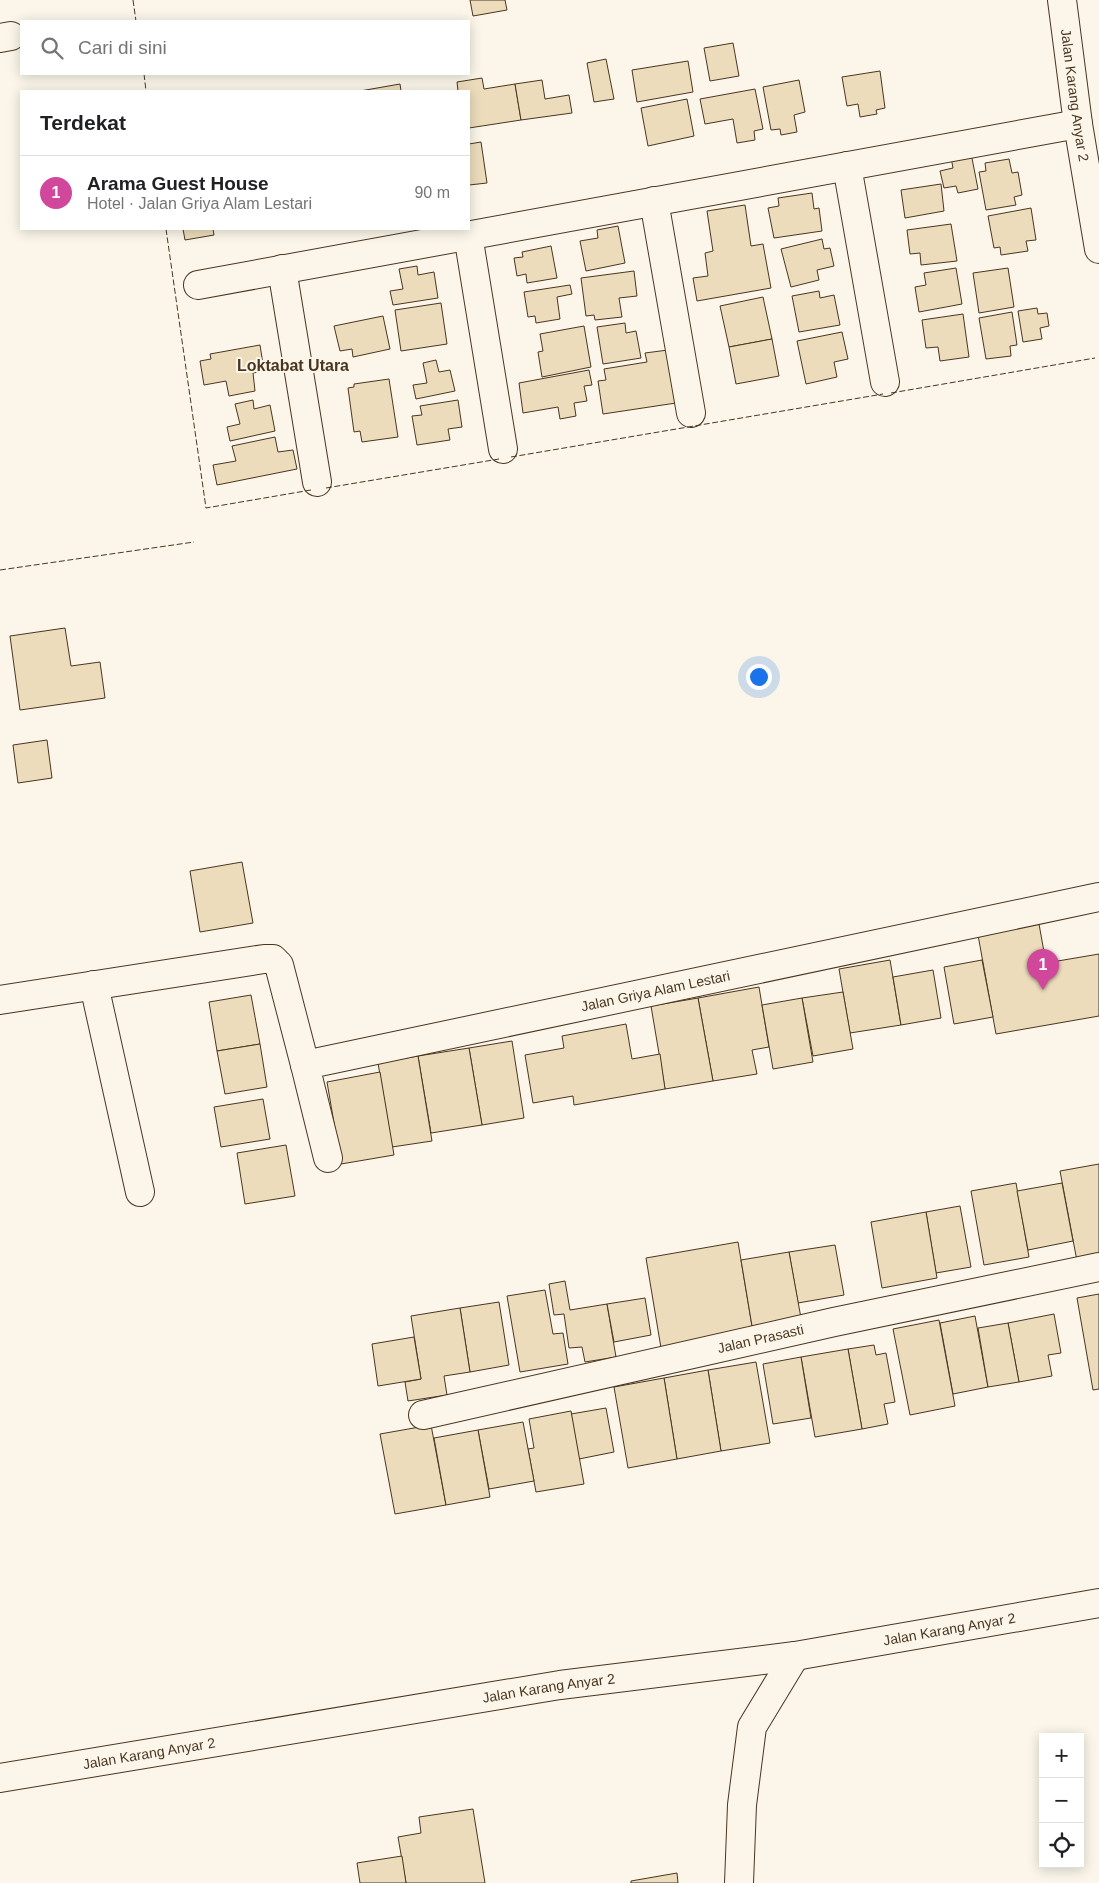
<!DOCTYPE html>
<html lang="id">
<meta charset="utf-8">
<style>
body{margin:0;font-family:Helvetica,sans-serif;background:#f2f2f2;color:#202124}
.controls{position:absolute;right:15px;bottom:15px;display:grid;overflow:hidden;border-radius:0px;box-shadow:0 2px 12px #0003}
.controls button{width:45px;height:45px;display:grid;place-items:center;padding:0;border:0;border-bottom:1px solid #e0e0e0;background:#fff;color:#202124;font:25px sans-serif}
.you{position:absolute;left:758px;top:676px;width:18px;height:18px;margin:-12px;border:4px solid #fff;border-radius:50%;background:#1a73e8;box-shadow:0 0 0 8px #1a73e833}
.badge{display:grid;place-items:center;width:32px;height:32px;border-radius:50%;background:#0f766e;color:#fff;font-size:16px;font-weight:700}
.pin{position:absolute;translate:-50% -41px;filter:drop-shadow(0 1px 2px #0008)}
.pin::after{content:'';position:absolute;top:26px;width:18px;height:15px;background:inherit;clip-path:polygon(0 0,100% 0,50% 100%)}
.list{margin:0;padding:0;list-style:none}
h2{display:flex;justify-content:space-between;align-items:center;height:65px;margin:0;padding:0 20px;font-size:21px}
h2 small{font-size:16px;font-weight:400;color:#757577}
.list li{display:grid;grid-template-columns:32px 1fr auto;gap:15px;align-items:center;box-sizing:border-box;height:75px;padding:0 20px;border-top:1px solid #e0e0e0}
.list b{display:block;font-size:19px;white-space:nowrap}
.list p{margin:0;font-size:16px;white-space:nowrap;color:#757577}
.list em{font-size:16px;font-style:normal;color:#757577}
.icon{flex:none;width:28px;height:28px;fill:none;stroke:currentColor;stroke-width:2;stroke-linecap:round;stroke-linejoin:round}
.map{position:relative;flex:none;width:1099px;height:1883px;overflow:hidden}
.search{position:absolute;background:#fff;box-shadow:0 2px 12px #0003;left:20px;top:20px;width:450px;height:55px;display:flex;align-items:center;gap:12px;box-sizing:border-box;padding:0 18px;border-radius:0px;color:#757577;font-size:19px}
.panel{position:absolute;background:#fff;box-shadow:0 2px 12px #0003;left:20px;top:90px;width:450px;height:140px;border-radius:0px}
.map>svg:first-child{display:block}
.building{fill:#ecdcbc;stroke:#4a3520}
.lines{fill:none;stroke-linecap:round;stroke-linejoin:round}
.street-casing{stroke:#4a3520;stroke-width:30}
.street{stroke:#fbf6e9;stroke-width:28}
.fence{stroke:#4a3520;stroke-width:1;stroke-dasharray:6 2.5;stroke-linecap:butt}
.labels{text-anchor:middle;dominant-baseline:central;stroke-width:4;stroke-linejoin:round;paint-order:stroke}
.street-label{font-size:14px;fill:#4a3520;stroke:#fbf6e9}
.quarter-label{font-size:16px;font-weight:bold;fill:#4a3520;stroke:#fbf6e9}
</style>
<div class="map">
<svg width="1099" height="1883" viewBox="0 0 1099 1883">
<rect width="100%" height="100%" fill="#fbf6e9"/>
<g class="building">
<polygon points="470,0 505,0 507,10 473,16"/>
<polygon points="733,43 739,76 710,81 704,48"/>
<polygon points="606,59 614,99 594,102 587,63"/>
<polygon points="688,61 693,92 637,102 632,70"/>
<polygon points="880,71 885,108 876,110 877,114 860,117 858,104 847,106 842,77"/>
<polygon points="482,78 484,89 515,84 521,120 469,128 469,91 458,91 457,82"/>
<polygon points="542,80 545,99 569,95 572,113 521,120 515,84"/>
<polygon points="799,80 805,112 794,115 797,132 781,135 780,129 771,130 763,87"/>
<polygon points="400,84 401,91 360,91"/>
<polygon points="755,89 763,129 754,131 755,140 737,143 733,119 705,124 700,99"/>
<polygon points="687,99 694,136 648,146 641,108"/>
<polygon points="481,142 487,183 469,185 469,144"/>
<polygon points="970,148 978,189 958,193 956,186 944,188 940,171 953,168 950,152"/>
<polygon points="1009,159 1012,173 1018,172 1022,195 1014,197 1016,205 986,210 979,172 986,171 985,163"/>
<polygon points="941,184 944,211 905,218 901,190"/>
<polygon points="812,193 814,209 819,208 822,231 774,238 768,208 779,206 778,198"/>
<polygon points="745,205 751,246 763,244 771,288 697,301 693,278 708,276 705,253 713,251 707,211"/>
<polygon points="1031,208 1036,240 1026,241 1028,251 1001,255 1000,247 994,248 988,216"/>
<polygon points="951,224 957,261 921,265 920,253 910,254 907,230"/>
<polygon points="618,226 625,263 586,271 580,241 598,238 597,230"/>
<polygon points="183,229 213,229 214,235 185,240"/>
<polygon points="822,239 824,249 830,248 834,266 817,270 819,280 791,287 781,249"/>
<polygon points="551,246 557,278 527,283 526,274 517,276 514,258 523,257 522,252"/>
<polygon points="417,266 418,275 434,272 438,298 393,305 390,291 403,289 399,269"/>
<polygon points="956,268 962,304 919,312 915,287 926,285 924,273"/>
<polygon points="1008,268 1014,307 979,313 973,273"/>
<polygon points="634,271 637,296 619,298 622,317 595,320 594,315 586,316 581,278"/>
<polygon points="570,285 572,294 557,297 560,319 536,323 535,316 528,317 524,292"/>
<polygon points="819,291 820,298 834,295 840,325 799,332 792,296"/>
<polygon points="763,297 772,339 729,347 720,306"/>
<polygon points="441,303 447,344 401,351 395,310"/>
<polygon points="1037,308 1038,314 1047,313 1049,326 1040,328 1042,339 1023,342 1018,311"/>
<polygon points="1012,312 1017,345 1010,346 1011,356 986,359 979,318"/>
<polygon points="963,314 969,357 940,361 938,347 926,348 922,320"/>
<polygon points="383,316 390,349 353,357 352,349 340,351 334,326"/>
<polygon points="625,323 626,333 636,331 641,358 603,364 597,327"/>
<polygon points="584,326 591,367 542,377 538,352 543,351 540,334"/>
<polygon points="842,332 848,359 834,362 837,377 806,384 797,341"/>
<polygon points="772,339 779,376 736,384 729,347"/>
<polygon points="260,345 264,371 253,373 255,391 229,396 226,381 204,385 200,361 211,359 210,354"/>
<polygon points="668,350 676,403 603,414 598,381 606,380 604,369 647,362 645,353"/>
<polygon points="436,360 439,372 450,370 455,391 416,399 413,385 427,383 423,363"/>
<polygon points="589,370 592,385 584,386 587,401 574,403 576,416 560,419 558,407 523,413 519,383"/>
<polygon points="389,379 398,437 362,442 360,431 354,432 348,388 354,387 354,384"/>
<polygon points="253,400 254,409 270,405 275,431 230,441 227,427 240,424 235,404"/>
<polygon points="458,400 462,427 448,429 450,440 417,445 412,416 422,415 420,406"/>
<polygon points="275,437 278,452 293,450 297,469 217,485 213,465 236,461 232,446"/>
<polygon points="65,628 71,666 100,662 105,698 20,710 10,636"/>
<polygon points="47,740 52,778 18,783 13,745"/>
<polygon points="242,862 253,923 200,932 190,871"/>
<polygon points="1039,924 1046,963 1099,954 1099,1016 996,1034 978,935"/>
<polygon points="890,960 901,1025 850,1033 839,969"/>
<polygon points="982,960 993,1017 954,1024 944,967"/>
<polygon points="933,970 941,1018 901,1025 893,977"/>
<polygon points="759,987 769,1047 752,1050 757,1074 713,1081 698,998"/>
<polygon points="843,992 853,1049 813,1056 802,998"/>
<polygon points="251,995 260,1044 217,1051 209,1002"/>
<polygon points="698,998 713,1081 665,1089 651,1006"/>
<polygon points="802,998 813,1062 773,1069 762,1005"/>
<polygon points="626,1024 632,1059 660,1054 665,1089 574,1105 573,1096 533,1103 525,1055 564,1048 562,1036"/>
<polygon points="512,1041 524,1118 482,1125 469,1048"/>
<polygon points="260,1044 267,1087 225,1094 217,1051"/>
<polygon points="469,1048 482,1125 431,1133 418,1056"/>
<polygon points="418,1056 432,1141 392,1147 378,1063"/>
<polygon points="380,1072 394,1155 341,1164 327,1082"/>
<polygon points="263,1099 270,1139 221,1147 214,1107"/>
<polygon points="286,1145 295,1196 245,1204 237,1153"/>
<polygon points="1099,1164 1099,1257 1077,1261 1060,1171"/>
<polygon points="1016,1183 1029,1257 984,1265 971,1191"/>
<polygon points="1062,1183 1073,1241 1028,1250 1017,1191"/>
<polygon points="960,1206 971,1267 936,1273 926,1212"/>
<polygon points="926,1212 937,1278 882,1288 871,1222"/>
<polygon points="738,1242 753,1332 661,1348 646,1258"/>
<polygon points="835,1245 844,1295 798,1303 789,1252"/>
<polygon points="789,1252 801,1318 752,1326 741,1260"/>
<polygon points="565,1281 570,1310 607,1304 616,1357 585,1362 582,1347 569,1348 564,1314 554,1315 549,1284"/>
<polygon points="545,1290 553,1334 563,1333 568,1364 520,1372 507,1296"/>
<polygon points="1099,1294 1099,1389 1093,1390 1077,1298"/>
<polygon points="645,1298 651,1335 614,1342 607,1304"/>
<polygon points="499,1302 509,1365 470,1372 460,1308"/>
<polygon points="460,1308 470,1372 444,1376 447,1395 408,1401 405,1382 421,1379 411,1316"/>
<polygon points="1054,1314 1061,1353 1048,1355 1052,1376 1019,1382 1008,1323"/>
<polygon points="975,1316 988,1387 953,1394 940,1323"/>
<polygon points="939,1320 955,1406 910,1415 893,1329"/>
<polygon points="1008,1323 1019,1382 988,1387 978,1328"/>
<polygon points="414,1337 421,1379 378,1386 372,1344"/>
<polygon points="874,1345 876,1355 886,1353 895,1402 884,1404 888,1424 862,1429 848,1349"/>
<polygon points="848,1349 862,1429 815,1437 801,1357"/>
<polygon points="801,1357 811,1418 773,1424 763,1364"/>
<polygon points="756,1362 770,1443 721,1451 708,1370"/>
<polygon points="708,1370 721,1451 677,1459 664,1378"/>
<polygon points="664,1378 677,1459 628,1468 614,1387"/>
<polygon points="606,1408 614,1452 579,1459 571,1414"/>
<polygon points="571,1411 584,1484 536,1492 528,1449 534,1448 529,1419"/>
<polygon points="523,1422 534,1481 489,1489 478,1430"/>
<polygon points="431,1425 446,1505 395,1514 380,1434"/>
<polygon points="478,1430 490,1497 446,1505 434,1438"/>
<polygon points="473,1809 485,1883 406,1883 398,1837 421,1833 419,1817"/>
<polygon points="402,1856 406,1883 360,1883 357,1863"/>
<polygon points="677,1873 678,1883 631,1883 631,1881"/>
</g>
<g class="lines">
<g class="street-casing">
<g id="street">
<path id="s1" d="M1062,0L1078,124L1099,249"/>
<polyline points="0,38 11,36"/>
<polyline points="847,166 885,382"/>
<polyline points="654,201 691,413"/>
<polyline points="468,235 503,449"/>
<polyline points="282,269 317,482"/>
<polyline points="198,285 1078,124"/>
<polyline points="94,985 140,1192"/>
<polyline points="0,1000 264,959 273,959 279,965 305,1065"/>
<path id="s2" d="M328,1158L305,1065L1099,897"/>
<path id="s3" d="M423,1415L834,1322L1099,1267"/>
<path id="s4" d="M0,1778L560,1685L795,1656L1099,1603"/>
<polyline points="739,1883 742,1805 752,1727 795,1656"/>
</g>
</g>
<use href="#street" class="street"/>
<g class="fence">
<polyline points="133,0 136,21"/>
<polyline points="144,74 146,91"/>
<polyline points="166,229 206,508 311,490"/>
<polyline points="891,393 1095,358"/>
<polyline points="511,457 883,394"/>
<polyline points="326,488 499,459"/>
<polyline points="0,570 194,542"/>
</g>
</g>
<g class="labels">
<g class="street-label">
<text stroke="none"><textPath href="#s1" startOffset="96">Jalan Karang Anyar 2</textPath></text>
<text stroke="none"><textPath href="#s2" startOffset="454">Jalan Griya Alam Lestari</textPath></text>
<text stroke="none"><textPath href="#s3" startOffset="346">Jalan Prasasti</textPath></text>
<text stroke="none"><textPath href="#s4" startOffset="961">Jalan Karang Anyar 2</textPath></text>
<text stroke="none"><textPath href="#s4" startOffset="556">Jalan Karang Anyar 2</textPath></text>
<text stroke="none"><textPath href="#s4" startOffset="151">Jalan Karang Anyar 2</textPath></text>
</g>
<g class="quarter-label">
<text x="293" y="365">Loktabat Utara</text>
</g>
</g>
</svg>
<div class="controls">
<button>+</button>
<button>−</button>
<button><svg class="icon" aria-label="locate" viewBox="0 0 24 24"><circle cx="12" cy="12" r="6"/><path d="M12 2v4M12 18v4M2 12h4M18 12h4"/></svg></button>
</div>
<div class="you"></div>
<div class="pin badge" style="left:1043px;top:990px;background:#d1479c">1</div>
<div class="search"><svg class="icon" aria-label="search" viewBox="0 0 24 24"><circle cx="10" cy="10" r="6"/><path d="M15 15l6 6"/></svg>Cari di sini</div>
<section class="panel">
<h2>Terdekat<small></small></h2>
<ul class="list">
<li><span class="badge" style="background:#d1479c">1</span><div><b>Arama Guest House</b><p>Hotel · Jalan Griya Alam Lestari</p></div><em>90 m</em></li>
</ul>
</section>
</div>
